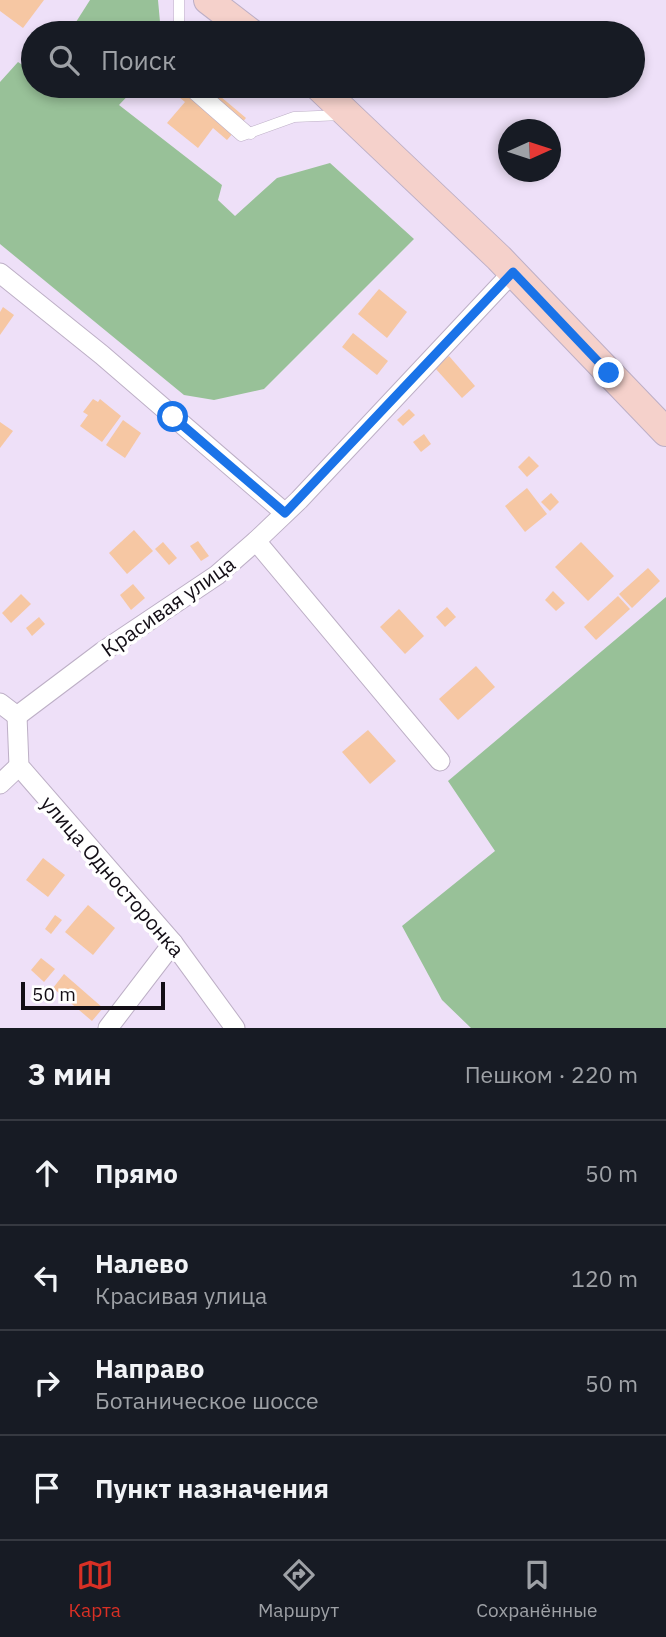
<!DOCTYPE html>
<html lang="ru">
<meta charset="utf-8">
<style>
body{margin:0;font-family:"IBM Plex Sans",sans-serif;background:#242831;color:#f1f3f6}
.compass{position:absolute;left:498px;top:119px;width:63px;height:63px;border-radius:50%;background:#171b24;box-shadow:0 4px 10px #0003;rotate:87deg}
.scale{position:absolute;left:21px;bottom:18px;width:144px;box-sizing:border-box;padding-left:7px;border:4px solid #130e16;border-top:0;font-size:19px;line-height:24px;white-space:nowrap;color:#130e16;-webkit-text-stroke:5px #fff;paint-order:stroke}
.stop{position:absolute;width:21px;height:21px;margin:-16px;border:5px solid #1a73e8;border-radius:50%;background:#fff}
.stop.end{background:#1a73e8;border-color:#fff;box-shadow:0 2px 7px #0008}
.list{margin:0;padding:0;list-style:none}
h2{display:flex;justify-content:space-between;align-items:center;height:91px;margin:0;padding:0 28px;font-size:30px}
h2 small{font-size:23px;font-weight:400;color:#9ea1a6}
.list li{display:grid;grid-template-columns:46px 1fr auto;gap:21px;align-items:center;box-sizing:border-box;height:105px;padding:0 28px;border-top:2px solid #363941}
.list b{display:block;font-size:26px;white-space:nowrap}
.list p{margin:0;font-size:23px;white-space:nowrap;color:#9ea1a6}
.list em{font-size:23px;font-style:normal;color:#9ea1a6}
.icon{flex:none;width:38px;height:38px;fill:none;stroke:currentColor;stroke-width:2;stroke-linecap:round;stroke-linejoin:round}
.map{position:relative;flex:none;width:666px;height:1028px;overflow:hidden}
.search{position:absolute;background:#171b24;box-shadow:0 4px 10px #0003;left:21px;right:21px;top:21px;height:77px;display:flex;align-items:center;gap:18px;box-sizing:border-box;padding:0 24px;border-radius:38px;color:#9ea1a6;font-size:26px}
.sheet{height:511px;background:#171b24}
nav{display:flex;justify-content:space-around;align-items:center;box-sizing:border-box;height:98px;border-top:2px solid #363941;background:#171b24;font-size:19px;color:#9ea1a6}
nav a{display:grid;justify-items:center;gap:4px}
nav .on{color:#d93025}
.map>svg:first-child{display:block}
.green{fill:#98c198}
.building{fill:#f6c7a3}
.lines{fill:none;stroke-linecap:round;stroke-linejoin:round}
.lane-casing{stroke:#bdafc6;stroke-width:11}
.street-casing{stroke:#bdafc6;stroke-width:21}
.secondary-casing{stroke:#bdafc6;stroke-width:30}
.lane{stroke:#fff;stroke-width:10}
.street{stroke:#fff;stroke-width:19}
.secondary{stroke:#f5d1cb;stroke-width:28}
.route{stroke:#1a73e8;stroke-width:9}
.labels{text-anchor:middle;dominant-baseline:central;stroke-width:7;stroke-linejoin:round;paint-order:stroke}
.street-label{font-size:21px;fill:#130e16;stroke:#fff}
</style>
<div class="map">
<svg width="666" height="1028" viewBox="0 0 666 1028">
<rect width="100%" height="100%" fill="#eee0f8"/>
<g class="green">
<polygon points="90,0 158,0 161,33 69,33"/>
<polygon points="18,62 33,72 33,86 137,86 119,105 222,185 218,200 235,216 277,178 330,163 414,239 264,389 214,400 184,395 0,244 0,82"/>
<polygon points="666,597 666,1028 471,1028 442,1000 402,926 495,851 448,781"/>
</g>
<g class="building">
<polygon points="0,0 44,0 23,28 0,11"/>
<polygon points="179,86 208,86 246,118 227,140 213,128 198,148 167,123 185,102 173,92"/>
<polygon points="379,289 407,312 387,338 358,314"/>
<polygon points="3,307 14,315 0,335 0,312"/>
<polygon points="353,333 388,361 377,375 342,347"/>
<polygon points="449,356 475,386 462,398 435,368"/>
<polygon points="93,399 98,402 100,399 121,416 102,442 80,426 88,415 83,412"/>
<polygon points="409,409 415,415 403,426 397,420"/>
<polygon points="123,420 141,433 125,458 106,445"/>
<polygon points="0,422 13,431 0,448"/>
<polygon points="424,434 431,444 421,452 413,442"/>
<polygon points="529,456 539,466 527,477 518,467"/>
<polygon points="527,488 547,514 525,532 505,506"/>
<polygon points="551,493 559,502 550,511 541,502"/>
<polygon points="134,530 153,551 127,574 109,553"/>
<polygon points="198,541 209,556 201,561 190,546"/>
<polygon points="163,542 177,558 169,565 155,549"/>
<polygon points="581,542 614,576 588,601 555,567"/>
<polygon points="648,568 660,581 632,608 619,594"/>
<polygon points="133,584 145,598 131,610 120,595"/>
<polygon points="553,591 565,603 556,611 545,600"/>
<polygon points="21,594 31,604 11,623 2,613"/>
<polygon points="618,596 630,609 596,640 584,627"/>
<polygon points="447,607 456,617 445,627 436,617"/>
<polygon points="399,609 424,636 405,654 380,627"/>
<polygon points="39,617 45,624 32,636 26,628"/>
<polygon points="476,666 495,687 458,720 439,699"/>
<polygon points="368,730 396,761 370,784 342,752"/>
<polygon points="43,858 65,875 48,897 26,880"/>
<polygon points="88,905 115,928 93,955 65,932"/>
<polygon points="55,915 62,920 51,934 45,929"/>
<polygon points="41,958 55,969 44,982 31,970"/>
<polygon points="64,974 103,1008 92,1021 53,988"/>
</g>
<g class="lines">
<g class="lane-casing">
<g id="lane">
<polyline points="179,33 179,0"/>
<polyline points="184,86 241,136 294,117 342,115"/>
<polyline points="196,86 251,134"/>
</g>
</g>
<g class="street-casing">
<g id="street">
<polyline points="0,273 102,355 285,513"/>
<polyline points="256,541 440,761"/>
<polyline points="0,703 17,716"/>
<polyline points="17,716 102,652 217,575 256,541 299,500 513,272"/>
<polyline points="17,716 19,766 173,943 235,1028"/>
<polyline points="0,784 19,766"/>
<polyline points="108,1028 173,943"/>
</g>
</g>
<g class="secondary-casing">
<g id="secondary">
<polyline points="208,0 251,33"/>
<polyline points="318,86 499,258 666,432"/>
</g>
</g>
<use href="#lane" class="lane"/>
<use href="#street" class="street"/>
<use href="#secondary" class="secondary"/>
</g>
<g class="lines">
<polyline class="route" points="173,417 285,513 513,272 609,373"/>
</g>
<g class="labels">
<g class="street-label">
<text transform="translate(168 606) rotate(-35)">Красивая улица</text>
<text transform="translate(113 876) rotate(49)">улица Односторонка</text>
</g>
</g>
</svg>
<svg class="compass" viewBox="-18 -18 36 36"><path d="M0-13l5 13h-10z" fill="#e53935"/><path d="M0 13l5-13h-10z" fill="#9ea1a6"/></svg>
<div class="scale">50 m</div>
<div class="stop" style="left:173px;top:417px"></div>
<div class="stop end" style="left:609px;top:373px"></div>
<div class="search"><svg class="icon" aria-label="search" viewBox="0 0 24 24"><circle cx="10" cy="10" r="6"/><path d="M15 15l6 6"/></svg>Поиск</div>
</div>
<section class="sheet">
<h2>3 мин<small>Пешком · 220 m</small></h2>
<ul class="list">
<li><svg class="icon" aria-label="ahead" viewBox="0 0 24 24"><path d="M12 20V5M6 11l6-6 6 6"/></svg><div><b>Прямо</b></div><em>50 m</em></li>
<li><svg class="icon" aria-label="left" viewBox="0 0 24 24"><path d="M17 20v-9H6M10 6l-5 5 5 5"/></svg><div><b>Налево</b><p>Красивая улица</p></div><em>120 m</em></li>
<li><svg class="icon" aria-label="right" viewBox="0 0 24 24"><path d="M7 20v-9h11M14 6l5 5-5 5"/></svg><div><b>Направо</b><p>Ботаническое шоссе</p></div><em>50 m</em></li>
<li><svg class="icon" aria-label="arrive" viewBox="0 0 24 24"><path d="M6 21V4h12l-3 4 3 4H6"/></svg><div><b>Пункт назначения</b></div></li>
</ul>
</section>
<nav>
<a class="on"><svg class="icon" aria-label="map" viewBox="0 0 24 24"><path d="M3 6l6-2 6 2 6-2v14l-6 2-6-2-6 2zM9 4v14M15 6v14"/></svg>Карта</a>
<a><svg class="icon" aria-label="directions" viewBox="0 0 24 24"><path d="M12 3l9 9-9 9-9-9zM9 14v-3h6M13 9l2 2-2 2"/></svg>Маршрут</a>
<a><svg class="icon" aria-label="saved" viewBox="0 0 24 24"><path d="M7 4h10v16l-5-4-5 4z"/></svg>Сохранённые</a>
</nav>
